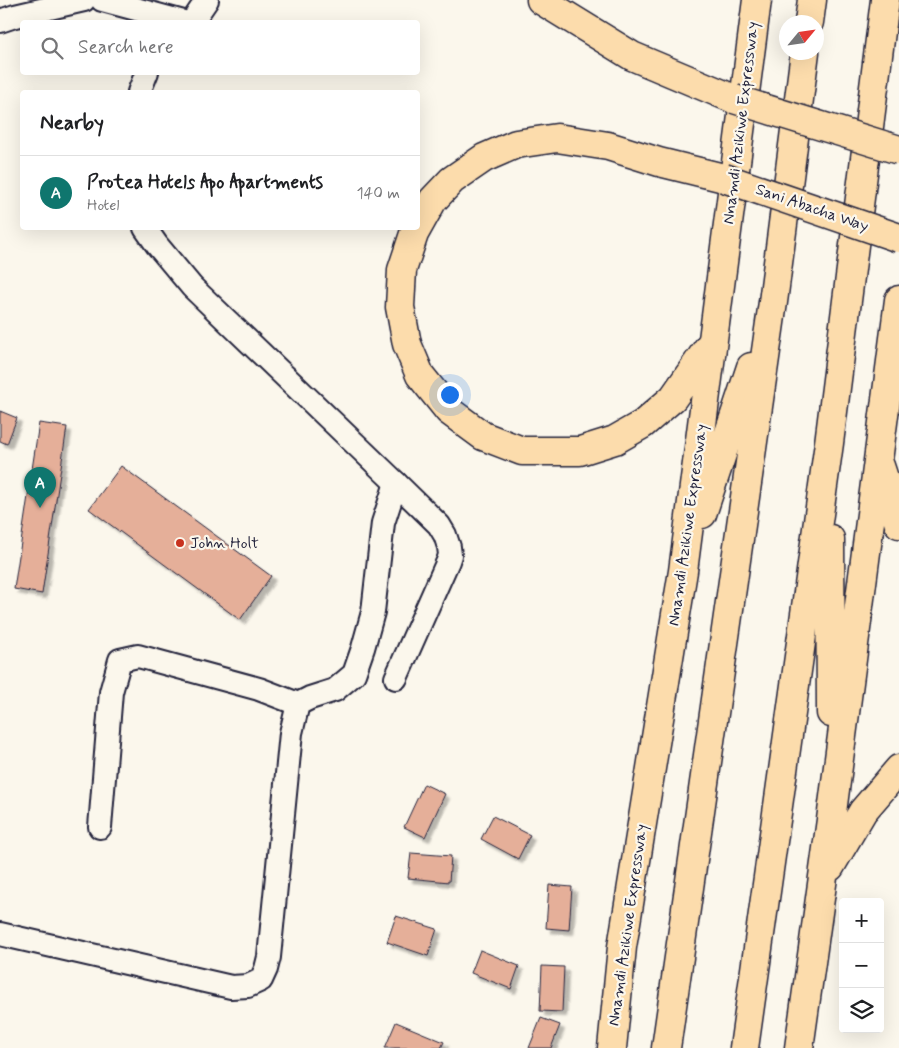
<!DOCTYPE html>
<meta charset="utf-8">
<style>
body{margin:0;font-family:Mynerve,sans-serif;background:#f6f6f6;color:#202124}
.controls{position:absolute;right:15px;bottom:15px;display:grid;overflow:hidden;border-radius:5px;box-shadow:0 5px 20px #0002}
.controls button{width:45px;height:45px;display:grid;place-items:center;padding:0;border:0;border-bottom:1px solid #e0e0e0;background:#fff;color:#202124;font:25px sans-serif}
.compass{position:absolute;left:779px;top:15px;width:45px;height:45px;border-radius:50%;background:#fff;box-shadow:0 5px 20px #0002;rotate:61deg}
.you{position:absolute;left:449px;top:394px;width:18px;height:18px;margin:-12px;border:4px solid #fff;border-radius:50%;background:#1a73e8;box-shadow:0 0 0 8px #1a73e833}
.badge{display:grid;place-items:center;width:32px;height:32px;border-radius:50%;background:#0f766e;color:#fff;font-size:16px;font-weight:700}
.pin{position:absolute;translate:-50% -41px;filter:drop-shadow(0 1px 2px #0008)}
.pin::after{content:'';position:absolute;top:26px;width:18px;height:15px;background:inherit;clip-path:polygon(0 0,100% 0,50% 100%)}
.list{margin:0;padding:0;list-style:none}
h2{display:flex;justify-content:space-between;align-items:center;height:65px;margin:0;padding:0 20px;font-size:21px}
h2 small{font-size:16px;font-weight:400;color:#757577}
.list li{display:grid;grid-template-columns:32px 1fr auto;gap:15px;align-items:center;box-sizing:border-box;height:75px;padding:0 20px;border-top:1px solid #e0e0e0}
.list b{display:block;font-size:19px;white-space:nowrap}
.list p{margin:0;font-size:16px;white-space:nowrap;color:#757577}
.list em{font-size:16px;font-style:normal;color:#757577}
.icon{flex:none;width:28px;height:28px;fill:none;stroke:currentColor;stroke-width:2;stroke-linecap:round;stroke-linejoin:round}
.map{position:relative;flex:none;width:899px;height:1048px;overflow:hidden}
.search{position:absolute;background:#fff;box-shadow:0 5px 20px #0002;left:20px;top:20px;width:400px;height:55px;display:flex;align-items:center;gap:12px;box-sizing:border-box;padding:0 18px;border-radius:5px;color:#757577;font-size:19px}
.panel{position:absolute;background:#fff;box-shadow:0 5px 20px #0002;left:20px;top:90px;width:400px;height:140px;border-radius:5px}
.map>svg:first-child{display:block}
.building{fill:#e5af99;stroke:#22223b;filter:url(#shadow)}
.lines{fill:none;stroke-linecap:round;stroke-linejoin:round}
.minor-casing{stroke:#22223b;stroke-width:26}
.highway-casing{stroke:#22223b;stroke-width:31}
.minor{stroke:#fbf7ec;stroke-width:22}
.highway{stroke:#fcdcac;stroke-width:28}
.highway-bridge-casing{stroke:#22223b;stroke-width:31;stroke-linecap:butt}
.highway-bridge{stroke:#fcdcac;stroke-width:28}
.poi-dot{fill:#c8321e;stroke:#fbf7ec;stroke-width:2}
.labels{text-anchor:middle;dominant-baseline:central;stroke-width:4.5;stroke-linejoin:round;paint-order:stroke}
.street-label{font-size:16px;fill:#22223b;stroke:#fbf7ec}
.poi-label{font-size:16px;fill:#22223b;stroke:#fbf7ec;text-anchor:start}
</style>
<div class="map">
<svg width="899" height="1048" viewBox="0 0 899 1048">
<defs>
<filter id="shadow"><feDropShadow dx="4.5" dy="4.5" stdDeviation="1" flood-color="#0004"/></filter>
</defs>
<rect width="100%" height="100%" fill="#fbf7ec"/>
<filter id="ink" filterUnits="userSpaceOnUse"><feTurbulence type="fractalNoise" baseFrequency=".02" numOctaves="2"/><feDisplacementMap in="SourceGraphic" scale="10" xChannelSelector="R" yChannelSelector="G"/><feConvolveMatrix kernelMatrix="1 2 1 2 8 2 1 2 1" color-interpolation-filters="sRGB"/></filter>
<g filter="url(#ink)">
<g class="building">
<polygon points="0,411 17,418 7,444 0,441"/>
<polygon points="39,423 67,427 42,594 14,589"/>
<polygon points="121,466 271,576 240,620 89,509"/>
<polygon points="424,784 445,794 425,837 404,827"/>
<polygon points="493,816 530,835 518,859 481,839"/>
<polygon points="411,853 451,856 449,882 408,878"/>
<polygon points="549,885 572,887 569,930 546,928"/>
<polygon points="396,916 437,929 428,956 387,942"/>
<polygon points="480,950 519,966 511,989 471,973"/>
<polygon points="542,966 564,967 562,1012 540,1011"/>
<polygon points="541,1018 560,1025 551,1048 529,1048"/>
<polygon points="396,1022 444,1042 441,1048 385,1048"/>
</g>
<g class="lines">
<g class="minor-casing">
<g id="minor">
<polyline points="102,0 184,22"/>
<polyline points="0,21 15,16 84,0"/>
<polyline points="192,22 207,0"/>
<polyline points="139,92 147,72"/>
<polyline points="145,228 157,245 192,287 396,483 439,525 445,535 449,547 450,555 448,561 396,678"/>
<polyline points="100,827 111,692 120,660 138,656 259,689 298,704"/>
<polyline points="0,934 231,987 248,986 261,980 266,969 269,957 291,733 298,704 310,698 335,690 354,674 363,648 373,612 383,523 396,483"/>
</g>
</g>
<g class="highway-casing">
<g id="highway">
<polyline points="541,0 632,56 734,99"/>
<polyline points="809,22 812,0"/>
<polyline points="710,345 673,398 643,424 615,440 580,451 522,451 483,436 449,411 420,375 407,344 400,307 402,270 414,234 433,200 452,180 484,158 516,144 557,138 608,146 659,162 724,178"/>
<polyline points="880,466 899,524"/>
<polyline points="702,514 751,367"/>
<polyline points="830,539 831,713"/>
<polyline points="830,867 863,811 899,769"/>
<polyline points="612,1048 622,947 683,571 757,0"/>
<polyline points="666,1048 773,302 805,52"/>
<polyline points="744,1048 829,443 885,0"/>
<polyline points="799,1048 831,820 899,300"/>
</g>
</g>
<use href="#minor" class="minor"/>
<use href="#highway" class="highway"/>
<g class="highway-bridge-casing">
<g id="highway-bridge">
<polyline points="734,99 899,150"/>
<polyline points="724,178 899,238"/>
</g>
</g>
<use href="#highway-bridge" class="highway-bridge"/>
</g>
</g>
<circle class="poi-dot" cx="180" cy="543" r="5"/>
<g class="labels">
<g class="street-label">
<text transform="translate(741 123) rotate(-83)">Nnamdi Azikiwe Expressway</text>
<text transform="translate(812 208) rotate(19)">Sani Abacha Way</text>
<text transform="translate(688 525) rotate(-82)">Nnamdi Azikiwe Expressway</text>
<text transform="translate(628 925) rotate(-82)">Nnamdi Azikiwe Expressway</text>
</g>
<g class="poi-label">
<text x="190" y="543">John Holt</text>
</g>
</g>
</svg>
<div class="controls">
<button>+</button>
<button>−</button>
<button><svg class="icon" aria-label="layers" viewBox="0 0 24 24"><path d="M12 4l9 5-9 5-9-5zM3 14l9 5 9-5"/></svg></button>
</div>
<svg class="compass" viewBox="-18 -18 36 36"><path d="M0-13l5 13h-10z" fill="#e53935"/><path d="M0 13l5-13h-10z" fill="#757577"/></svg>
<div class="you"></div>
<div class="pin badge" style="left:40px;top:508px">A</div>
<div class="search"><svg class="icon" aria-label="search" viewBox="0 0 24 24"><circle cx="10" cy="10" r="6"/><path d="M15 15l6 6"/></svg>Search here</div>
<section class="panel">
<h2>Nearby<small></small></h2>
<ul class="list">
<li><span class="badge">A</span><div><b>Protea Hotels Apo Apartments</b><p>Hotel</p></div><em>140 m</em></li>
</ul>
</section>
</div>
